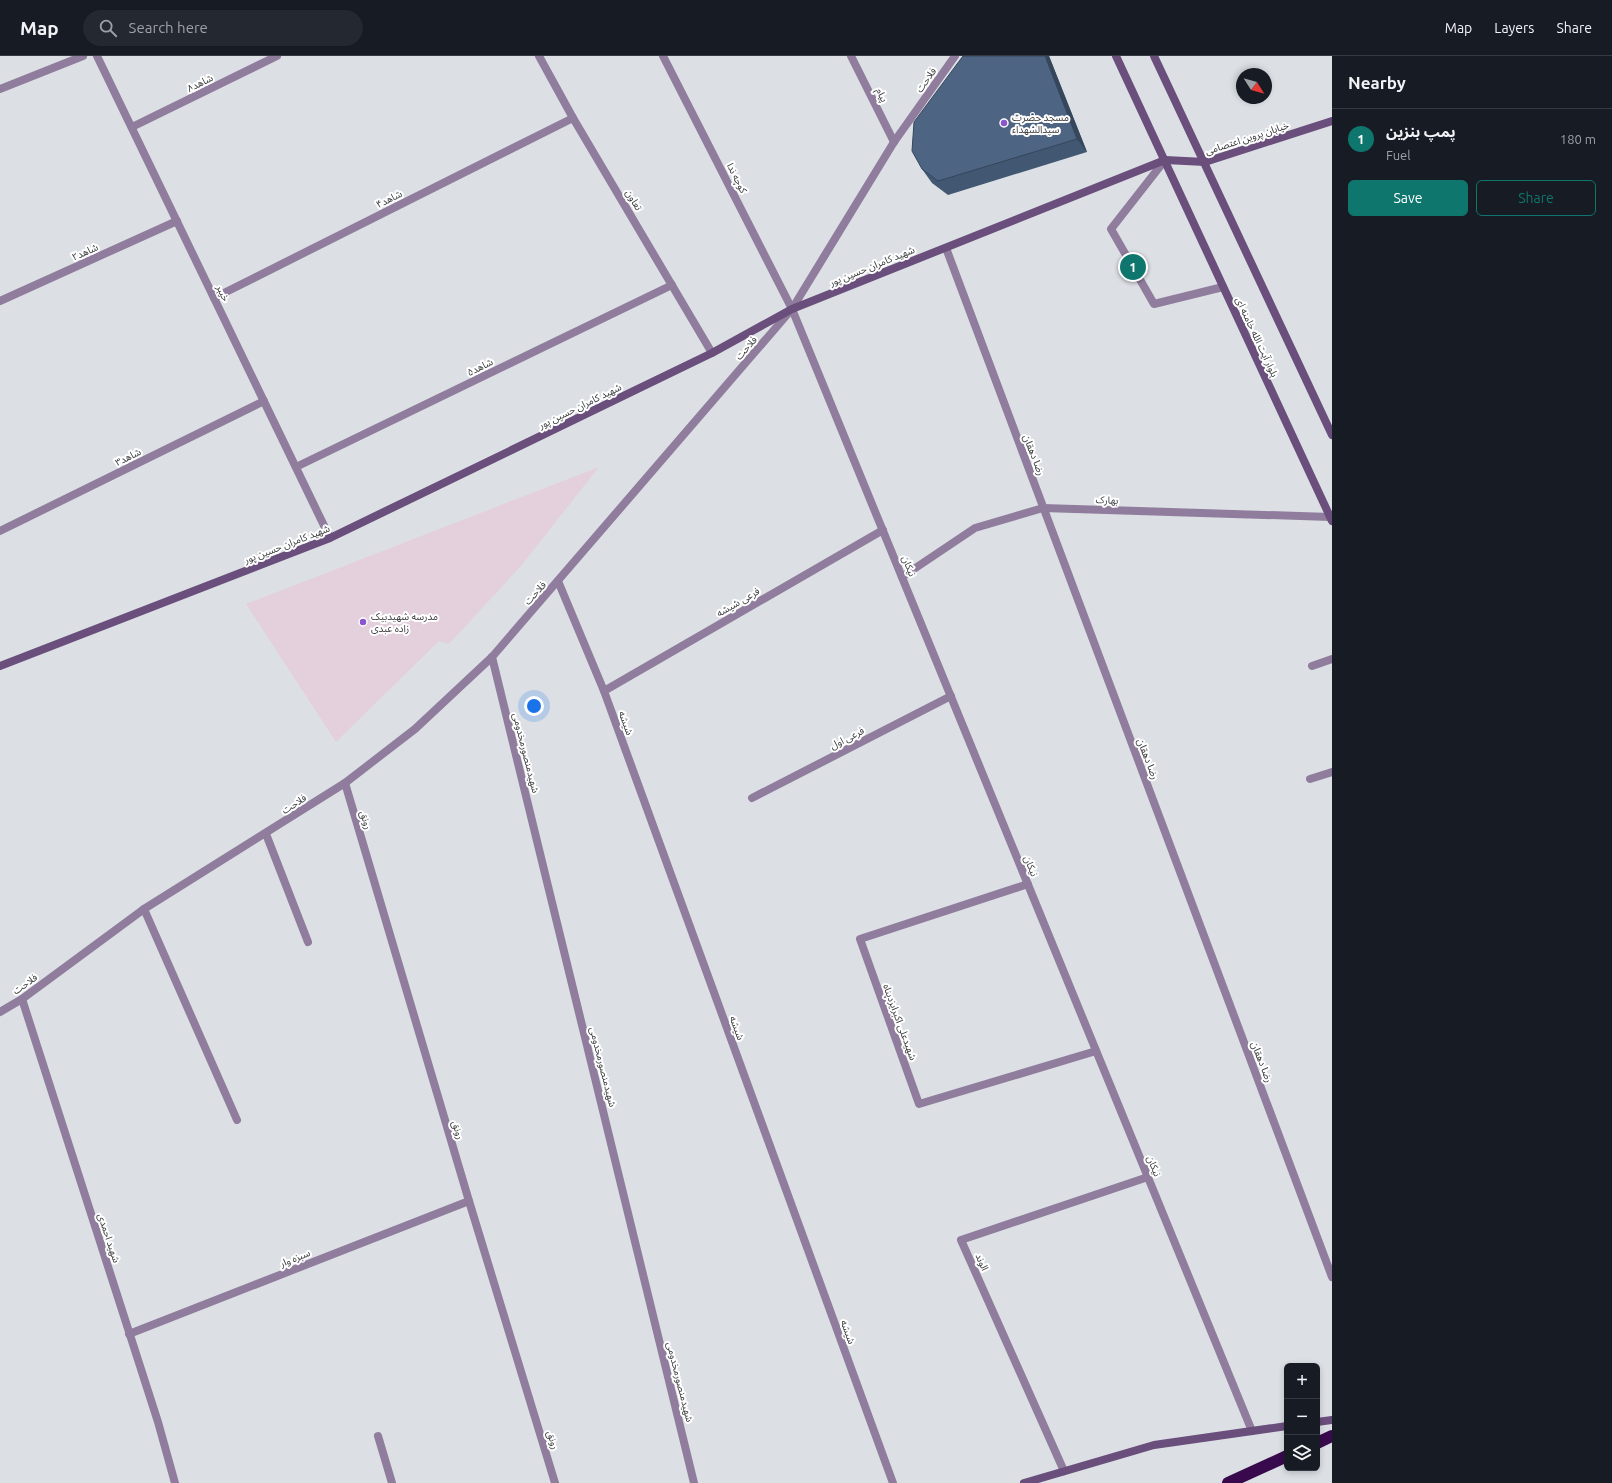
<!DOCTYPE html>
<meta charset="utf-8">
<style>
body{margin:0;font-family:Ubuntu,"Noto Sans Arabic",sans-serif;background:#242831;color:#f1f3f6}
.controls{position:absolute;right:12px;bottom:12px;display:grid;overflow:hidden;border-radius:6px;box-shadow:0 2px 6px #0003}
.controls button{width:36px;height:36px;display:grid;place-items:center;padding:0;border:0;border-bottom:1px solid #363941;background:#171b24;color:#f1f3f6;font:20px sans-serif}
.compass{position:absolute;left:1236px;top:12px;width:36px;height:36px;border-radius:50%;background:#171b24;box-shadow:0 2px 6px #0003;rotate:127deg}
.you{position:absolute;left:534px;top:650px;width:14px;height:14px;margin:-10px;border:3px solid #fff;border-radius:50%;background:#1a73e8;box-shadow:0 0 0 6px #1a73e833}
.badge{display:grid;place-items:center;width:26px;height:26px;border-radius:50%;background:#0f766e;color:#fff;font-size:13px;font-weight:700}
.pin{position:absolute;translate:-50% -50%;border:2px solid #fff;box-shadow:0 1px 4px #0006}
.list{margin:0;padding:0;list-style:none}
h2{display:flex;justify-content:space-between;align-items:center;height:52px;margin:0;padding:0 16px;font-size:17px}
h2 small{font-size:13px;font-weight:400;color:#9ea1a6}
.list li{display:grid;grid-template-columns:26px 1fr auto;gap:12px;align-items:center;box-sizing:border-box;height:60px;padding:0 16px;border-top:1px solid #363941}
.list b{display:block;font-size:15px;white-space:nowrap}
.list p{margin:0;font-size:13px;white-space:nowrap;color:#9ea1a6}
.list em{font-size:13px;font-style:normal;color:#9ea1a6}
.actions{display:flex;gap:8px;padding:12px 16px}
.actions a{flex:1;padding:9px 0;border:1px solid #0f766e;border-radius:6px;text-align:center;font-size:14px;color:#0f766e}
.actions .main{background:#0f766e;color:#fff}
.icon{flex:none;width:22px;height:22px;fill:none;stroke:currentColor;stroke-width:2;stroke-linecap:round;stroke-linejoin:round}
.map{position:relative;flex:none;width:1332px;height:1427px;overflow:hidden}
header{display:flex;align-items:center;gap:24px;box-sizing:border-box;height:56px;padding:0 20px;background:#171b24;border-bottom:1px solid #363941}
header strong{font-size:19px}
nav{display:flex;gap:22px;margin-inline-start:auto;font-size:14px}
.search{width:280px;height:36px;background:#242831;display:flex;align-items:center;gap:10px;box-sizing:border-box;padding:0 14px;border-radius:22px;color:#9ea1a6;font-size:15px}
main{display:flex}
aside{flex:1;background:#171b24}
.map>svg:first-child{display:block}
.education{fill:#e4cfdd}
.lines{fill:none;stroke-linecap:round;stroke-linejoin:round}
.lane{stroke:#907d9d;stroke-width:8}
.street{stroke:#907d9d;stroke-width:8}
.secondary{stroke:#6a4e7c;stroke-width:8}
.highway{stroke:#380a4d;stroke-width:12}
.wall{fill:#425771}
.shaded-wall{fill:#36475c}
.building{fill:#4d6583;stroke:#36475c}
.poi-dot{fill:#8a55cd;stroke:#fff;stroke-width:1.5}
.labels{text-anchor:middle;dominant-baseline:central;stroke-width:4;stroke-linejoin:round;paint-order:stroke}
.street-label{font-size:10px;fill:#3b3c3e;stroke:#fff}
.poi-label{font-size:10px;fill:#3b3c3e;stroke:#fff;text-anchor:start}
</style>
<header>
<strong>Map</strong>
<div class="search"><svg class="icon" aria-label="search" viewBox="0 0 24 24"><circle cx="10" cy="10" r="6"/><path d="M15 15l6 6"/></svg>Search here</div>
<nav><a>Map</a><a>Layers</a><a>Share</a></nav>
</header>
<main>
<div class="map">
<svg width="1332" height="1427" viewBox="0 0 1332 1427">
<rect width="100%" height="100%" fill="#dce0e5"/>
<polygon class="education" points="599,411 521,510 449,588 439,585 336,686 246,548"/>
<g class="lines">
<g class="lane">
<polyline points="0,33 83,0"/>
<polyline points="132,71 277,0"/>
<polyline points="1165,104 1111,173 1154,248 1223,231"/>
<polyline points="0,245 177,165"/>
<polyline points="296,411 672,229"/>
<polyline points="0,475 264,345"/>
<polyline points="902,521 975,472 1043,452 1330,461"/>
<polyline points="1312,610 1332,603"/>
<polyline points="1310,723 1332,716"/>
<polyline points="752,742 951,640"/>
<polyline points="378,1380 392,1427"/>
<polyline points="1064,1415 961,1184 1148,1121"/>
</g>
<g class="street">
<polyline points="97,0 330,482"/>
<polyline points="539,0 573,62 712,297"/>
<polyline points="663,0 792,253 1252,1375"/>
<polyline points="851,0 894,86"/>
<polyline points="946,192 1332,1221"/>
<polyline points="214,242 573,62"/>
<polyline points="558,525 604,635 893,1427"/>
<polyline points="492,601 694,1427"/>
<polyline points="604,635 883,474"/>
<polyline points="345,727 469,1145 555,1427"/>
<polyline points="266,778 308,886"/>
<polyline points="1028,828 860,883 919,1048 1096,995"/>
<polyline points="144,853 237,1064"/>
<polyline points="22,943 158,1366 175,1427"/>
<polyline points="0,956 22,943 144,853 345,727 415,673 492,601 792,253 894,86 955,0"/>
<polyline points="129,1278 469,1145"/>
</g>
<g class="secondary">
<polyline points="1116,0 1332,465"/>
<polyline points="1154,0 1332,379"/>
<polyline points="0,610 330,482 712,297 792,253 1165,104 1205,106 1332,65"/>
<polyline points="1317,1366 1332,1364"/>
<polyline points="1024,1427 1154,1389 1287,1370"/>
</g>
<g class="highway">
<polyline points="1317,1387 1332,1380"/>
<polyline points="1228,1427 1287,1400"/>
</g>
</g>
<polygon class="wall" points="1049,0 1087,96 948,139 932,127 922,113"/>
<polygon class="shaded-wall" points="1045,0 1049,0 1087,96 1077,83"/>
<polygon class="building" points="963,0 1045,0 1077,83 938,125 922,113 912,95 914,66"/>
<g class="poi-dot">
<circle cx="1004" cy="67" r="4"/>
<circle cx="363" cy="566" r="4"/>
</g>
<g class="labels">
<g class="street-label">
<text transform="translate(926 24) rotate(-55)">فلاحت</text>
<text transform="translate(200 27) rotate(-26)">شاهد۸</text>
<text transform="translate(882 39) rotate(64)">پیام</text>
<text transform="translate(1247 82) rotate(-18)">خیابان پروین اعتصامی</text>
<text transform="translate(737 122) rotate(63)">کوچه ندا</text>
<text transform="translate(389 143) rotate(-27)">شاهد۴</text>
<text transform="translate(634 144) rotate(59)">تعاون</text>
<text transform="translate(85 196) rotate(-24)">شاهد۲</text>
<text transform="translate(872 210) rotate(-22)">شهید کامران حسین پور</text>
<text transform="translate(223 237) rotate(64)">خیبر</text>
<text transform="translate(1257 281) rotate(65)">بلوار آیت الله خامنه ای</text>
<text transform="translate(746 292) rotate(-49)">فلاحت</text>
<text transform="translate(480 311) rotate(-26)">شاهد۵</text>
<text transform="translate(580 350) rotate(-26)">شهید کامران حسین پور</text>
<text transform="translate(1034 399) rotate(69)">رضا دهقان</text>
<text transform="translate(128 401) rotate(-26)">شاهد۳</text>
<text transform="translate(1107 444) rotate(2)">بهارک</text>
<text transform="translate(287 488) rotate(-21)">شهید کامران حسین پور</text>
<text transform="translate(909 510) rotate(68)">نیکان</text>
<text transform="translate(535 537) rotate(-48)">فلاحت</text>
<text transform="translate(738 546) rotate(-30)">فرعی شیشه</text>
<text transform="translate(626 667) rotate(70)">شیشه</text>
<text transform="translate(847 682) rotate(-27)">فرعی اول</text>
<text transform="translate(526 697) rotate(76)">شهیدمنصورمخدومی</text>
<text transform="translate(1148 703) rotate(69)">رضا دهقان</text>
<text transform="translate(294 748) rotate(-33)">فلاحت</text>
<text transform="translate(366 764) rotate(73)">رونق</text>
<text transform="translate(1031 810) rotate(68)">نیکان</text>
<text transform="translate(25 928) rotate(-35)">فلاحت</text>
<text transform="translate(900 966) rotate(70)">شهیدعلی اکبرایزدپناه</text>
<text transform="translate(737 972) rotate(70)">شیشه</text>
<text transform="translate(1262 1006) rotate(69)">رضا دهقان</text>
<text transform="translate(603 1011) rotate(76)">شهیدمنصورمخدومی</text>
<text transform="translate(458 1074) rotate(73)">رونق</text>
<text transform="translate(1154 1110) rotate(68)">نیکان</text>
<text transform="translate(109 1182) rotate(72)">شهید احمدی</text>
<text transform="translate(295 1202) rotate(-22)">سبزه وار</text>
<text transform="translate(982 1206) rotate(66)">الوند</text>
<text transform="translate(848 1276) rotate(70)">شیشه</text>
<text transform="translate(680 1326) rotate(76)">شهیدمنصورمخدومی</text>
<text transform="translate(553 1384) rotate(73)">رونق</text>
</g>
<g class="poi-label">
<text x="1012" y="61">مسجد حضرت<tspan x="1012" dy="12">سیدالشهداء</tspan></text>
<text x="371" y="560">مدرسه شهیدبیک<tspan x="371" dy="12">زاده عبدی</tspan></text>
</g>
</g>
</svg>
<div class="controls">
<button>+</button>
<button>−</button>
<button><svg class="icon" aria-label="layers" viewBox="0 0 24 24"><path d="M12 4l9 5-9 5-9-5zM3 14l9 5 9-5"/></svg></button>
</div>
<svg class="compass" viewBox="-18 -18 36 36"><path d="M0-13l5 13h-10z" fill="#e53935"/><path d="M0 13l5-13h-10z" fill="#9ea1a6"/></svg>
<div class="you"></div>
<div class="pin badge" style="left:1133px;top:211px">1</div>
</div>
<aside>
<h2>Nearby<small></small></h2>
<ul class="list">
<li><span class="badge">1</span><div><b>پمپ بنزین</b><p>Fuel</p></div><em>180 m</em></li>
</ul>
<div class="actions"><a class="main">Save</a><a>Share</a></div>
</aside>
</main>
